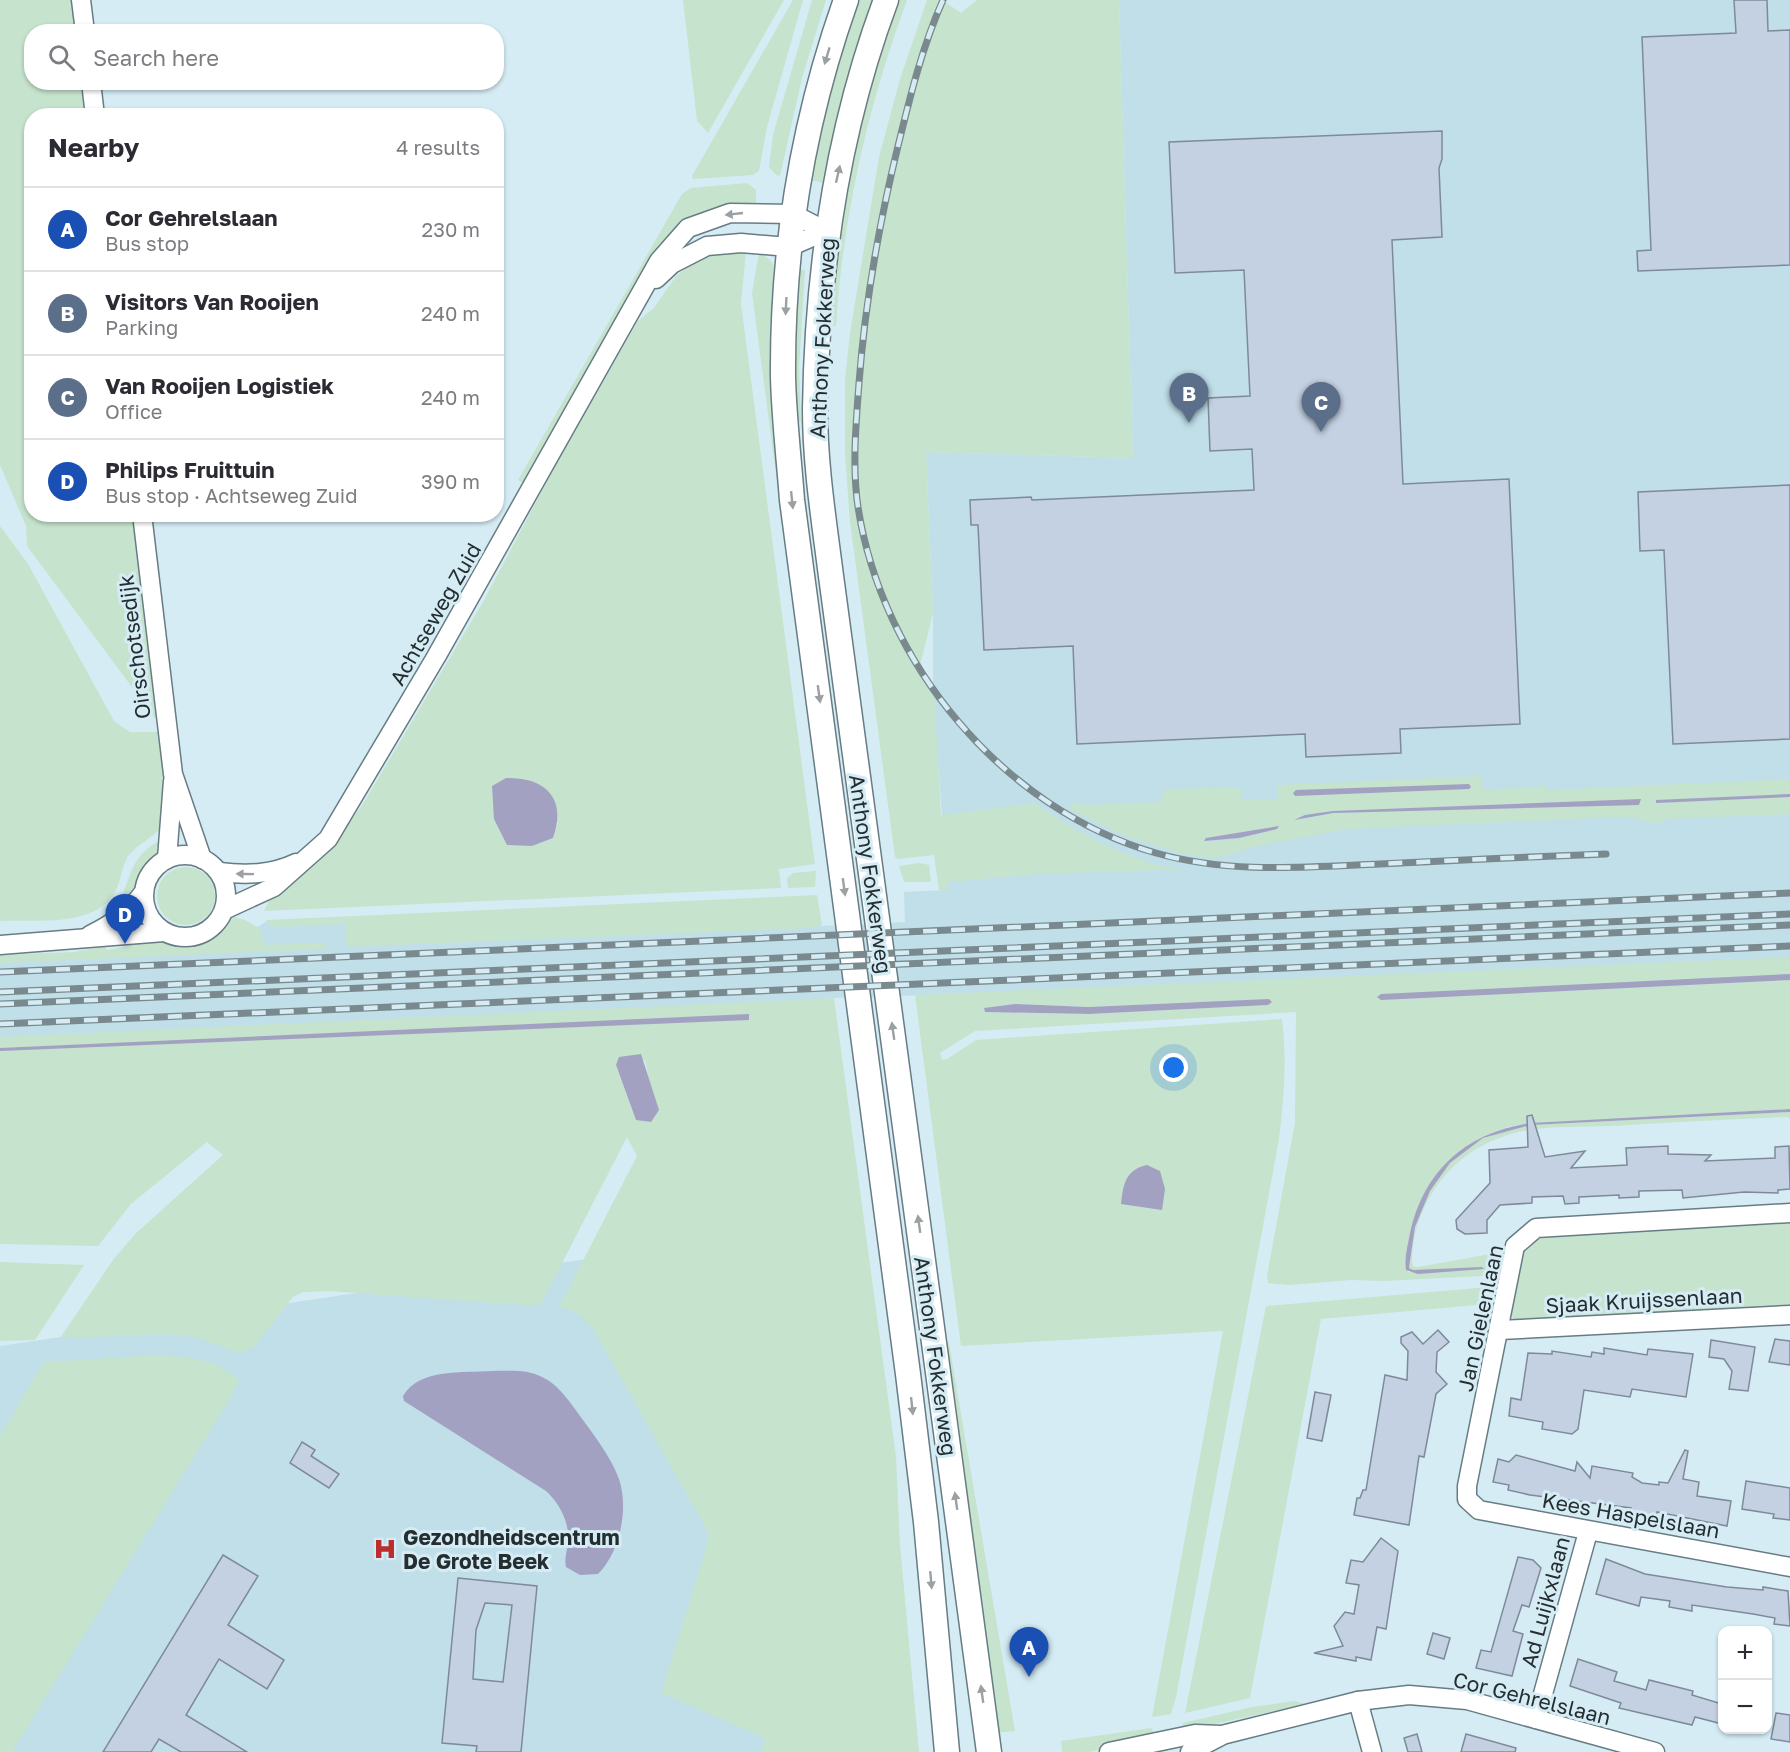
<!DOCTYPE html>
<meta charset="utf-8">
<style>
body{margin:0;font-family:"Golos Text",sans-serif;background:#f7f7f7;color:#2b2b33}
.controls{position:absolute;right:18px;bottom:18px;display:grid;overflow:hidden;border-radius:12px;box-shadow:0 2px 4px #0004}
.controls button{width:54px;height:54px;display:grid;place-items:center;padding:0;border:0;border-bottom:2px solid #e1e1e2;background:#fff;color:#2b2b33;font:30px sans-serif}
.you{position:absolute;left:1174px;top:1068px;width:21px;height:21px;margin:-15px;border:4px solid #fff;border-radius:50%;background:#1a73e8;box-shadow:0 0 0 9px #1a73e833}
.badge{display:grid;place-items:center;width:39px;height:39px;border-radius:50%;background:#bc2d2e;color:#fff;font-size:20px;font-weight:700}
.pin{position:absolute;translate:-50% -50px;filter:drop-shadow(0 2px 3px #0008)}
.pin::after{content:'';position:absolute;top:32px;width:21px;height:18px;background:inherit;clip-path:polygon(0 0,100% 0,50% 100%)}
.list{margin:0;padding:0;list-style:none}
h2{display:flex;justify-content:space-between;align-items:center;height:78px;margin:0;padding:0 24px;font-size:26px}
h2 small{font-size:20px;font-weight:400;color:#7c7c81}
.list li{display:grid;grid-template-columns:39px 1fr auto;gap:18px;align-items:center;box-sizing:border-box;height:84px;padding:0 24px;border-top:2px solid #e1e1e2}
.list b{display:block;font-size:22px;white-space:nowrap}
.list p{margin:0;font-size:20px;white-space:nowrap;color:#7c7c81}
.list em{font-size:20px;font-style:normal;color:#7c7c81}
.icon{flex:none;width:33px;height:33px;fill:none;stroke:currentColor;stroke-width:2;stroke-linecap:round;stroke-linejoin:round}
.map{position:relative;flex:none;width:1790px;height:1752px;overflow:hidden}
.search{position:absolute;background:#fff;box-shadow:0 2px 4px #0004;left:24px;top:24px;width:480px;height:66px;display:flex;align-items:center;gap:15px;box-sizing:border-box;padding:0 21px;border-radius:24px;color:#7c7c81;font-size:22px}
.panel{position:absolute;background:#fff;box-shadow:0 2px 4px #0004;left:24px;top:108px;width:480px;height:414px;border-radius:24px}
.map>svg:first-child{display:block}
.built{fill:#c0dfe9}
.green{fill:#c6e3cd;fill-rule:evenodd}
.water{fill:#a2a1c1}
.building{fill:#c4d1e2;stroke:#7e8a9a;stroke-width:1.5;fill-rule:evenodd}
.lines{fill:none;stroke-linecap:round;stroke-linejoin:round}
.minor-casing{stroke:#677c84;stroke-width:21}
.major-casing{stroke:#677c84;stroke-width:27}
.minor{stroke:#fff;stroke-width:18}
.major{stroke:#fff;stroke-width:24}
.rail-casing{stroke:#79898e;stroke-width:7}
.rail{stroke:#d5ecf4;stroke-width:4.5;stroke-dasharray:14;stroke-linecap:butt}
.oneway{fill:#9ca0a2}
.labels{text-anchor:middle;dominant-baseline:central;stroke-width:6;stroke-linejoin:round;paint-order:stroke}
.street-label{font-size:21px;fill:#242d30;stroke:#d5ecf4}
.poi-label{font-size:21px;font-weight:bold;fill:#242d30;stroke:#d5ecf4;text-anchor:start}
</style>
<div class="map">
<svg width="1790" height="1752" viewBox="0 0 1790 1752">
<rect width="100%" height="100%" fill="#d5ecf4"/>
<g class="built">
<polygon points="1119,0 1790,0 1790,983 1369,1008 961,994 831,998 0,1062 0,958 227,947 267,921 819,926 905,922 904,892 948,890 933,700 933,613 926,452 1133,458"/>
<polygon points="674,1246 833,1752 0,1752 0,1346"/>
</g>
<g class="green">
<polygon points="0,0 72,0 75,31 32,32 32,82 81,83 85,115 32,116 32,514 133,515 158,722 27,546 26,526 0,465"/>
<polygon points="683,0 784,0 708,133 697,121"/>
<polygon points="793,0 803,0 767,127 759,171 753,175 693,179 692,176"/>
<polygon points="812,0 826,0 802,78 780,176 776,175 769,167 773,135"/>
<polygon points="858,0 875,0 825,183 810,180 824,110"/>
<path d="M898,0H907C868,106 843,214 836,326L829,325C834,286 836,246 842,207C855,137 872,67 898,0Z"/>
<path d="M927,0H942L961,13L977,0H1119L1133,458L926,452L933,613L920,666L934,687L941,815L1035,803C1071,829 1109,849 1151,863C1161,867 1174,866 1182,869L1037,874L948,882L949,890H939L934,855L898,859L895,857L850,522L845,454V380L850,333L879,157L900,79Z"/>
<path d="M747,183L756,190V204C716,203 687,213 662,245L525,484L518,480L682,194L691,188Z"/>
<path d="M746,251L741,304L815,864L779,869L781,888L264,911L272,896L323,857L363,804L483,602L552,472L638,321L654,308L676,276L695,262L708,256ZM492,786L558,823L553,838L532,846L495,819Z"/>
<polygon points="759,252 770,260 776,269 790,541 785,542 752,293"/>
<polygon points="798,269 805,270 799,367 801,422 795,423 794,387"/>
<path d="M0,526L28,564L114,721L130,732H159L164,775L162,826C154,838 138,843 128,856C121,868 121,884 113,895C90,928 36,919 0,921Z"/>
<path d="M1481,776L1482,790L1547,786L1548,790L1790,779V794L1656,800V803L1790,797V814L1664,819V822L1653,823L1634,818H1595L1347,829L1252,847L1216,859L1179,853L1127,837L1069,809L1074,802L1087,805L1162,802L1163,789L1241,787L1242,800L1277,799V785ZM1641,799L1639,805L1333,813L1294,821L1305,815L1333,811ZM1279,827C1269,833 1212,846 1204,840L1255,829Z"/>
<path d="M161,840L157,853L144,871L134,895L108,915C135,890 121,860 161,840Z"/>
<polygon points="919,863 929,865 931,882 904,882 899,866"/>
<circle cx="186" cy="896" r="29"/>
<polygon points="816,871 815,887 788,888 787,878 793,873"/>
<polygon points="817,895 822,925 810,928 347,947 345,924 279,927 270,926 266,920"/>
<polygon points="234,917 245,920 262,930 263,945 324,943 327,949 0,963 0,955 74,952 105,946 107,950 128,946 127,942 164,939 180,944 200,943 212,937"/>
<path d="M1790,957V974L1378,995L1381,1000L1790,980V1109L1516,1125C1463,1137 1427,1175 1413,1227C1409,1243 1405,1255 1408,1272L1484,1268L1413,1270L1409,1268L1415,1227L1430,1191L1450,1163L1483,1138L1531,1125L1790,1112V1119L1788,1117C1735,1119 1682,1122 1629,1125C1592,1128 1550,1124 1515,1133C1455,1148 1413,1200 1412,1262L1413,1266L1418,1267L1507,1251L1502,1275L1384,1281L1351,1280L1289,1285L1268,1283L1267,1276L1295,1122L1296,1012L975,1031L940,1053L942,1060L947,1059L976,1040L1282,1019C1287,1060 1284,1098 1279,1139L1176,1697L1171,1714L1152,1717L1223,1331L961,1346L915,995ZM1269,999L1268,1005L1089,1014L985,1012L984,1008L1015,1004L1088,1007Z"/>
<path d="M834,998L896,1457L900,1545L919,1752H761L765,1738L661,1693L707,1546V1530L593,1329C583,1318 574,1308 559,1307L637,1156L627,1137L540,1306L328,1291L303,1292L293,1297L253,1348L243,1351H233L196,1337L166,1334L60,1338L113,1260L135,1234L223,1155L207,1142L131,1204L98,1246L0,1244V1037ZM645,1060L648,1075L636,1120L616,1066Z"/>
<polygon points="1790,1223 1790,1307 1516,1322 1509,1312 1522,1250 1530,1242 1543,1236"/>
<polygon points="0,1262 84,1265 35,1340 0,1341"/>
<polygon points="1501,1286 1498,1303 1321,1319 1250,1698 1185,1713 1266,1306"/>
<polygon points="945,1343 949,1343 1015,1731 997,1733"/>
<path d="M158,1355C189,1357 215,1358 239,1380L229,1400L12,1752H0V1436L44,1362Z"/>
<polygon points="1294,1701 1307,1704 1182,1731 1183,1723 1252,1707"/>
<polygon points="1151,1728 1156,1737 1089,1752 1062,1752 1061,1741"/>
</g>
<g class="water">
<path d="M506,778C546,777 567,799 553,838L532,846L507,845L494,819L492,786Z"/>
<polygon points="1469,784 1471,787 1469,789 1295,796 1293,793 1296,790"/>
<polygon points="1790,794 1790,797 1656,803 1656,800"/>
<polygon points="1641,799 1639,805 1333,813 1294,820 1305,815 1333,811"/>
<polygon points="1279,826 1277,829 1239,838 1204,841 1206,838"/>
<polygon points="1790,974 1790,980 1381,1000 1377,997 1381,994"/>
<polygon points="1269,999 1272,1002 1268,1005 1089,1014 985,1012 984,1008 1015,1004 1088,1007"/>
<polygon points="749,1014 749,1020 0,1051 0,1048"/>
<polygon points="641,1054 659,1110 651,1122 636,1120 616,1065 619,1057"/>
<path d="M1790,1109V1112L1531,1125L1483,1138L1450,1163L1430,1191L1415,1227L1409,1268L1413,1270L1482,1267L1484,1269L1418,1274L1406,1270C1404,1257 1408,1245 1410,1233C1424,1169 1468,1132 1531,1123Z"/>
<path d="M1147,1165L1160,1171L1165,1189L1162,1210L1121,1204C1123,1185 1125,1170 1147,1165Z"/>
<path d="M492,1371C509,1371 527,1369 542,1377C559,1385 569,1401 580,1416C594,1435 611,1457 619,1479C629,1509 620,1552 598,1574L580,1575L566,1567C564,1559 567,1552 568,1543C570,1523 560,1504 546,1491L404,1401L403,1396C419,1368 464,1373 492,1371Z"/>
</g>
<g class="building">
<polygon points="1734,0 1767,0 1768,31 1790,30 1790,265 1638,271 1637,251 1651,250 1642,37 1736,33"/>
<polygon points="1442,131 1442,159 1439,168 1442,237 1392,240 1403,484 1509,479 1520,724 1400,729 1401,753 1306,757 1305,734 1077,744 1073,646 984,650 978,525 971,525 970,500 1031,497 1032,500 1254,490 1252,449 1210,451 1208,398 1250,396 1244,270 1175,273 1169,142"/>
<polygon points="1790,485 1790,739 1673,744 1664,550 1640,551 1638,492"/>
<polygon points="1532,1115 1545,1157 1585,1151 1571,1168 1627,1165 1626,1148 1668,1146 1668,1154 1711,1155 1705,1161 1775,1158 1775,1147 1789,1146 1790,1189 1778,1190 1778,1193 1744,1192 1683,1198 1682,1190 1639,1191 1639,1197 1619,1198 1619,1195 1579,1197 1579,1203 1565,1204 1563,1196 1532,1197 1532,1203 1500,1205 1487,1220 1487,1233 1465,1234 1457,1229 1456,1220 1490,1183 1489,1150 1528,1147 1527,1116"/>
<polygon points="1438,1330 1449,1342 1437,1352 1436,1372 1447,1384 1436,1394 1424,1457 1419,1456 1409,1525 1354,1515 1357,1498 1360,1498 1363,1490 1366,1490 1385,1375 1407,1380 1408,1351 1401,1343 1401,1337 1412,1332 1423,1344"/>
<polygon points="1775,1339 1790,1341 1790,1365 1769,1362"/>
<polygon points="1711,1340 1755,1347 1748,1391 1729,1389 1732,1371 1724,1359 1709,1357"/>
<polygon points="1604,1348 1647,1355 1648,1349 1693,1354 1686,1397 1632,1389 1630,1397 1584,1390 1578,1429 1572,1434 1542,1429 1543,1422 1509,1416 1511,1398 1521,1400 1528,1353 1552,1354 1552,1351 1591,1357 1592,1352 1604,1354"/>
<polygon points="1315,1392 1331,1395 1322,1441 1307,1438"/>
<polygon points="302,1442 315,1450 311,1456 339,1474 329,1488 290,1463"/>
<polygon points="1685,1450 1688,1451 1683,1479 1699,1482 1697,1496 1731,1501 1727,1526 1657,1512 1656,1520 1629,1516 1631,1508 1530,1495 1508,1490 1509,1485 1493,1482 1498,1459 1509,1462 1516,1455 1575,1471 1577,1462 1590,1478 1592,1466 1633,1473 1632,1477 1642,1483 1659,1485 1659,1482 1668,1483"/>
<polygon points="1746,1481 1790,1488 1790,1520 1773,1518 1774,1514 1742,1509"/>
<polygon points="1381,1538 1398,1551 1386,1629 1377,1627 1371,1660 1356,1657 1356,1661 1314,1653 1343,1646 1334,1626 1345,1612 1354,1614 1359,1585 1346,1583 1351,1560 1363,1562"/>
<polygon points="223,1555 258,1576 228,1625 284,1660 267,1689 219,1659 186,1715 247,1752 181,1752 159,1739 151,1752 103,1752"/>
<polygon points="1518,1557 1533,1560 1541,1568 1529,1607 1522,1605 1513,1631 1523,1634 1512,1676 1476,1668 1481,1650 1491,1652"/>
<polygon points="1606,1559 1645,1574 1727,1587 1763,1590 1763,1587 1788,1591 1790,1626 1774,1624 1775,1618 1753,1614 1692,1605 1692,1611 1669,1607 1670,1601 1641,1597 1639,1606 1596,1594"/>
<path d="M458,1578L537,1586L521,1752H476L477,1746L442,1743ZM485,1603L512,1605L503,1682L473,1679L476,1630Z"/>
<polygon points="1433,1633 1450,1638 1444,1659 1427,1654"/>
<polygon points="1578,1659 1617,1672 1614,1681 1646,1690 1649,1680 1693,1691 1692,1695 1722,1704 1722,1724 1695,1717 1692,1725 1619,1708 1621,1703 1570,1686"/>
<polygon points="1776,1713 1790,1715 1790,1742 1771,1739"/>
<polygon points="1417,1734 1422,1752 1408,1752 1404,1738"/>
<polygon points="1466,1734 1516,1748 1515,1752 1461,1752"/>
</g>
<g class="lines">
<g class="minor-casing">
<g id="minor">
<polyline points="81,0 85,32"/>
<polyline points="91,82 95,116"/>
<polyline points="656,279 672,264 707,246 741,243 789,247 826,231"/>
<polyline points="142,514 173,774 202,859"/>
<circle cx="185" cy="896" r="41"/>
<polyline points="167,859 173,781"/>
<path d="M219,872C245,875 271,875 296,863"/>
<polyline points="224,910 274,887 328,839 436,657 659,261 688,228 730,213 793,214 826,231"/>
<path d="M90,935C113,924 129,912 144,892"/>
<polyline points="0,945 164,932"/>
<polyline points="1790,1213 1536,1228 1515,1246 1467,1486 1467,1499 1479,1510 1790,1567"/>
<polyline points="1500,1330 1790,1315"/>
<polyline points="1358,1701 1372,1752"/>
<polyline points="1536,1719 1588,1532"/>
<polyline points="1109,1752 1195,1734 1222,1735 1358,1701 1409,1695 1467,1700 1655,1752"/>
<polyline points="1190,1752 1221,1736"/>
</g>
</g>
<g class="major-casing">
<g id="major">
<path d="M846,0C803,121 782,248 783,377C784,418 789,459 792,500L908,1374L926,1522L947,1752"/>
<path d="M886,0C837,131 817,270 815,409C815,465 824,521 831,576L989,1752"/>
</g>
</g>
<use href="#minor" class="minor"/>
<use href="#major" class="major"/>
<g class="rail-casing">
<g id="rail">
<path d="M943,0C922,47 910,97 898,146C879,224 865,303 859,383C856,424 852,466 858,507C882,663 1003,809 1156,853C1229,874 1305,867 1380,864C1455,860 1531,857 1606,854"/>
<polyline points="0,972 1790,893"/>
<polyline points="0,992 1790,914"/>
<polyline points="0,1004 1790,925"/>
<polyline points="0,1024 1790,946"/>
</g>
</g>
<use href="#rail" class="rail"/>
</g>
<defs><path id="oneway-solid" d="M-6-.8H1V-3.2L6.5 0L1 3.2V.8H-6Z" transform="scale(1.5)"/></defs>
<g class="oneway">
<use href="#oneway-solid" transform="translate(827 56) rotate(107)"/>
<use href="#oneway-solid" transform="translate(838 174) rotate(-77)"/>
<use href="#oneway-solid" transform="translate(734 214) rotate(174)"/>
<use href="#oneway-solid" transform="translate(786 306) rotate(93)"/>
<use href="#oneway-solid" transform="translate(792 500) rotate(84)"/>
<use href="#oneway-solid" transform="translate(819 694) rotate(82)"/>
<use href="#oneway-solid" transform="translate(245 874) rotate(-179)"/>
<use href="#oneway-solid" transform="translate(844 887) rotate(82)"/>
<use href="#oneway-solid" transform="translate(893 1031) rotate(-98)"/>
<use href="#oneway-solid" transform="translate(919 1224) rotate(-98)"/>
<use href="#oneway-solid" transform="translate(912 1406) rotate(84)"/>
<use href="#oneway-solid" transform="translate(956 1501) rotate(-98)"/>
<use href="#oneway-solid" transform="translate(931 1580) rotate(85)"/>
<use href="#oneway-solid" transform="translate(982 1694) rotate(-98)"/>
</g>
<defs>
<g id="hospital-bare" transform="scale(1.8)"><path d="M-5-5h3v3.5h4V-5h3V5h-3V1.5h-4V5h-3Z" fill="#bc2d2e" stroke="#d5ecf4" stroke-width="2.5" paint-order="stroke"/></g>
</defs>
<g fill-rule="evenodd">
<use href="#hospital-bare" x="385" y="1549"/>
</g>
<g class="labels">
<g class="street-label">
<text transform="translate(822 338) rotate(-87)">Anthony Fokkerweg</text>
<text transform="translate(435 614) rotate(-60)">Achtseweg Zuid</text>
<text transform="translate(134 647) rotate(-97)">Oirschotsedijk</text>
<text transform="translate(871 874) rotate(82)">Anthony Fokkerweg</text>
<text transform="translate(1644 1300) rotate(-3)">Sjaak Kruijssenlaan</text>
<text transform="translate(1480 1318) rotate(-78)">Jan Gielenlaan</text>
<text transform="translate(936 1356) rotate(82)">Anthony Fokkerweg</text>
<text transform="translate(1631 1515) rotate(10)">Kees Haspelslaan</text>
<text transform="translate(1545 1602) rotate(-75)">Ad Luijkxlaan</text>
<text transform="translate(1532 1698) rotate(14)">Cor Gehrelslaan</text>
</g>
<g class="poi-label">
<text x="403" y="1537">Gezondheidscentrum<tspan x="403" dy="24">De Grote Beek</tspan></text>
</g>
</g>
</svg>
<div class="controls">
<button>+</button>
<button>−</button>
</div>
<div class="you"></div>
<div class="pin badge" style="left:1029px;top:1677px;background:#1a4fb4">A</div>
<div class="pin badge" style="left:1189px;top:423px;background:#5c6f8a">B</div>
<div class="pin badge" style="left:1321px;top:432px;background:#5c6f8a">C</div>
<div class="pin badge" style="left:125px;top:944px;background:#1a4fb4">D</div>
<div class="search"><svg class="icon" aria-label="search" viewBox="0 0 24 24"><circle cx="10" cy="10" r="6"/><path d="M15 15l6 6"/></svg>Search here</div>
<section class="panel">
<h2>Nearby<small>4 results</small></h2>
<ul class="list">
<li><span class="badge" style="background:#1a4fb4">A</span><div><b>Cor Gehrelslaan</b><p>Bus stop</p></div><em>230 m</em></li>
<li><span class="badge" style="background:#5c6f8a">B</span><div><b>Visitors Van Rooijen</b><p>Parking</p></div><em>240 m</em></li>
<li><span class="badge" style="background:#5c6f8a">C</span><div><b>Van Rooijen Logistiek</b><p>Office</p></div><em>240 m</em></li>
<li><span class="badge" style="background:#1a4fb4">D</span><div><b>Philips Fruittuin</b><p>Bus stop · Achtseweg Zuid</p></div><em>390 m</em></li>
</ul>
</section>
</div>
